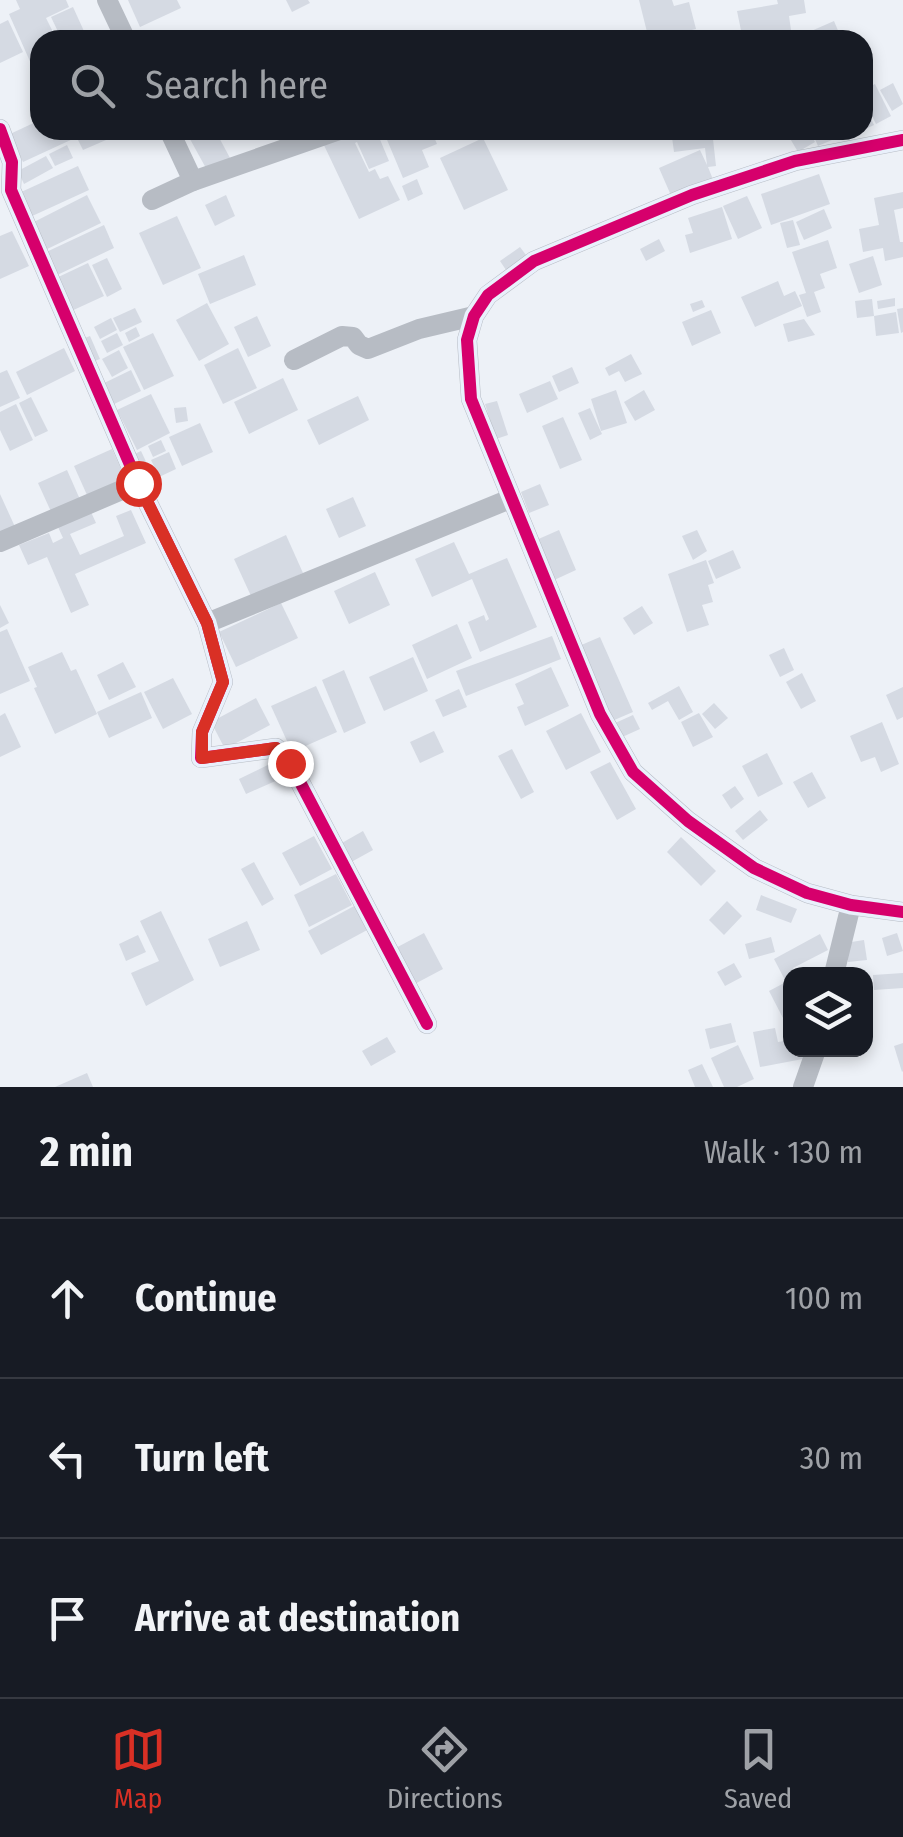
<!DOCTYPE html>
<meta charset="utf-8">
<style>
body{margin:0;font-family:"Fira Sans Condensed",sans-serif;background:#20242c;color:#f1f3f6}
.controls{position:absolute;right:30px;bottom:30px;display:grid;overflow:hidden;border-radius:20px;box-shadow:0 5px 15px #0003}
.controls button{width:90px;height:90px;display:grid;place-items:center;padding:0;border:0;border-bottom:2px solid #363941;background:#171b24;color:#f1f3f6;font:50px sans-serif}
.stop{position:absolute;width:30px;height:30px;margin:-22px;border:8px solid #d93025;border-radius:50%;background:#fff}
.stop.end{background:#d93025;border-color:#fff;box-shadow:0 2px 10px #0008}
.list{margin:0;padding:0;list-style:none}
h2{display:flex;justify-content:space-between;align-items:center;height:130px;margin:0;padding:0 40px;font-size:42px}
h2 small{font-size:32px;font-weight:400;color:#9ea1a6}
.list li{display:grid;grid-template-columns:65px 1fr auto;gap:30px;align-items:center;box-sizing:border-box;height:160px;padding:0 40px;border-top:2px solid #363941}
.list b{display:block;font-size:38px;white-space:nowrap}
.list em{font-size:32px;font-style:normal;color:#9ea1a6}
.icon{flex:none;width:55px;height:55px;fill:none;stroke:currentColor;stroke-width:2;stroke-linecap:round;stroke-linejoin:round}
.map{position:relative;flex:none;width:903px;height:1087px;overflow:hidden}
.search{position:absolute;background:#171b24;box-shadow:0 5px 15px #0003;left:30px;right:30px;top:30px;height:110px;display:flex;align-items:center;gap:25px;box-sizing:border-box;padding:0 35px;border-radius:30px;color:#9ea1a6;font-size:38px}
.sheet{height:610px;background:#171b24}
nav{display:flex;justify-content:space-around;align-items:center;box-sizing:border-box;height:140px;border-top:2px solid #363941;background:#171b24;font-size:28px;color:#9ea1a6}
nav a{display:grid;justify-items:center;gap:5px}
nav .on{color:#d93025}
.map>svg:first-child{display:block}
.building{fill:#d5dae3}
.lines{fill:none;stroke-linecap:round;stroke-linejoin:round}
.street{stroke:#b7bcc4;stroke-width:20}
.cycleway-casing{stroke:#e9f0fb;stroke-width:19}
.cycleway{stroke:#d6006c;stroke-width:12}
.route{stroke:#d93025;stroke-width:12}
</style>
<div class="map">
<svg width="903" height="1087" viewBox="0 0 903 1087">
<rect width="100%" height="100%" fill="#edf1f7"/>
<g class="building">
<polygon points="16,0 66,0 69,7 46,18 57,40 40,40 40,73 36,75 9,14 20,9"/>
<polygon points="128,0 177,0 181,8 140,27"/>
<polygon points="286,0 308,0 310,3 292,12"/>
<polygon points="639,0 672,0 674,6 689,2 696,29 649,40"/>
<polygon points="777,0 804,0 806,13 789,16 792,37 807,34 808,40 743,40 737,11 778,4"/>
<polygon points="73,7 88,40 62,40 51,17"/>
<polygon points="8,20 23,52 0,63 0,24"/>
<polygon points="834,21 842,40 813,40 809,32"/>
<polygon points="893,83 903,104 892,111 880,90"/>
<polygon points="875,84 891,116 876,124 863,98 863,90"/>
<polygon points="863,102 874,125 863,130"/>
<polygon points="40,120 40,130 71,130 75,138 23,162 10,134"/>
<polygon points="73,130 110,130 113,137 83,150"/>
<polygon points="185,130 215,130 230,158 207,170"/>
<polygon points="345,130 376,130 389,161 369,169 357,142 355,143 369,172 375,169 380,179 388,176 400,200 359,219 322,141"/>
<polygon points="398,130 431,130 437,144 422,150 429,167 403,178 385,135"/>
<polygon points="671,130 712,130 716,166 708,167 714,182 673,200 659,168 700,150 707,165 705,148 674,152"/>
<polygon points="785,130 809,130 815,142 798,152"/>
<polygon points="811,130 828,130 832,140 818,146"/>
<polygon points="483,138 508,190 464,210 440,158"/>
<polygon points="67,145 73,158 55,166 49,154"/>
<polygon points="46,156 53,168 24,184 18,171"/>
<polygon points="78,166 89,190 30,217 19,193"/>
<polygon points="819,174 830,204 771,225 761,194"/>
<polygon points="417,179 423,194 408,201 402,186"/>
<polygon points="903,192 903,208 894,210 900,242 903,242 903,257 885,261 883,248 863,252 859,229 879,225 874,198"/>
<polygon points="87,195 101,223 41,252 28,225"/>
<polygon points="226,195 235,216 215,226 205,205"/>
<polygon points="747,196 762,228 738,239 723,206"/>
<polygon points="722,207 732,239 690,253 685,235 693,233 688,218"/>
<polygon points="824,209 832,228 804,240 796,222"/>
<polygon points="177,216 201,268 163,285 139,233"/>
<polygon points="793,220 800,245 787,248 780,223"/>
<polygon points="104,225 114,248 53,277 42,254"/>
<polygon points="12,231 29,266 0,279 0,236"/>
<polygon points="659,239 665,251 646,261 640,249"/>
<polygon points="828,240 837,268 820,274 825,288 814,292 821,312 807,317 799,295 806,293 792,252"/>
<polygon points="520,247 529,259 508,273 500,261"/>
<polygon points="244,255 256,285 210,304 198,274"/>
<polygon points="873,256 882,285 859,293 849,264"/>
<polygon points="107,258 122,289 107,297 92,265"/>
<polygon points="88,263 104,296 67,313 52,280"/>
<polygon points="778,281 784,296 795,291 802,306 755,327 741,297"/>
<polygon points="895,298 895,306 878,309 877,301"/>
<polygon points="872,299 874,316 857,318 855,301"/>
<polygon points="702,300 705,307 693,312 690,304"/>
<polygon points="207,303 229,344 199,361 176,320"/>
<polygon points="135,308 142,322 120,332 113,318"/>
<polygon points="903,308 903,332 901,333 897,309"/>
<polygon points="711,310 721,333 692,346 682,322"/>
<polygon points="896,312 899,333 876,336 874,316"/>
<polygon points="257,316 271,346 248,357 234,327"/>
<polygon points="111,318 117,330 100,339 94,327"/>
<polygon points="804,319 815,335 788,342 783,324"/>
<polygon points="136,327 140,336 129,342 125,333"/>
<polygon points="117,333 123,345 107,353 101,341"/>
<polygon points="153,333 174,376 144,390 123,347"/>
<polygon points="90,336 100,359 87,364 77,341"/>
<polygon points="64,348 75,371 27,395 16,372"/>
<polygon points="238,348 257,388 223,404 204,365"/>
<polygon points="119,350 128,368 112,377 102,359"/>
<polygon points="631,354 642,374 625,382 619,371 609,376 605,368"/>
<polygon points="572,367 579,383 559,392 552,376"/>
<polygon points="7,370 20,398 0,407 0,373"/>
<polygon points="131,370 141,391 108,407 98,386"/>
<polygon points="283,378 298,410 249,434 234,402"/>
<polygon points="550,381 558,399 527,413 519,394"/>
<polygon points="616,390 627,423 601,431 591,399"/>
<polygon points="644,390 655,410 635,421 624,402"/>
<polygon points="151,394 170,433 137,450 117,410"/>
<polygon points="358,396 369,420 319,445 307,420"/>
<polygon points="31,397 48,431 35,437 19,403"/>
<polygon points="497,401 508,435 496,439 485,404"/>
<polygon points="16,404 33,440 10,451 0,430 0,412"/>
<polygon points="186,407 188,421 176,423 174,408"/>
<polygon points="590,408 602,434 590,440 578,413"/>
<polygon points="563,417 582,460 560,469 542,426"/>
<polygon points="200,423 213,452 182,466 169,437"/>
<polygon points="161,440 166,451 153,457 148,446"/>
<polygon points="112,449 125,478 87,495 74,466"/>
<polygon points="141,451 149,468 136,474 128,457"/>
<polygon points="169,452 176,469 159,477 151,460"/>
<polygon points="67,470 82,504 53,516 38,483"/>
<polygon points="540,484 549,505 529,513 521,492"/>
<polygon points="0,494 16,529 0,537"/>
<polygon points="353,497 366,526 339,538 326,509"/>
<polygon points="131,510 146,543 75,574 89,605 71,613 47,557 28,565 19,545 49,533 53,543 63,538 58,527 91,512 96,523 70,534 80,555 124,536 116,516"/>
<polygon points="559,530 576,570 552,581 534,541"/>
<polygon points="697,530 707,551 693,560 682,536"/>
<polygon points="286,535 303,573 251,596 234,559"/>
<polygon points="454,542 469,574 507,558 537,627 480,652 468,622 484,615 486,621 489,619 472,579 432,597 415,559"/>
<polygon points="733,550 741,568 716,579 708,561"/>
<polygon points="706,560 714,583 708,585 713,602 702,605 709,625 687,632 668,574"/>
<polygon points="375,572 390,605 349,624 334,591"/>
<polygon points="281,603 298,638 236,667 219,632"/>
<polygon points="0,605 9,623 0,628"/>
<polygon points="642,606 653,623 634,635 623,618"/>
<polygon points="457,624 472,658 427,679 412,645"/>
<polygon points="7,629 30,681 0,694 0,632"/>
<polygon points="552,636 561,659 466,696 456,671"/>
<polygon points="600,637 633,712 612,721 579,646"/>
<polygon points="784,648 794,670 780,677 769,655"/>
<polygon points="62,652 71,671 76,669 97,714 55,734 34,688 37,687 28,667"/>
<polygon points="413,657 428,691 384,711 369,677"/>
<polygon points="123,662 136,687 109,700 97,675"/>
<polygon points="551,667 569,706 525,726 517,707 524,704 515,684"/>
<polygon points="344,670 366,723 344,733 322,680"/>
<polygon points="802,673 816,701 801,709 786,682"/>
<polygon points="173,678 192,714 163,729 144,692"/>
<polygon points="316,686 337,732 292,752 271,706"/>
<polygon points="679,686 693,712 679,720 668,701 652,710 648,703"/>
<polygon points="903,687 903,717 897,720 886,695"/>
<polygon points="459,689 467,707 443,717 435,700"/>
<polygon points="141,692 152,718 109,738 97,712"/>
<polygon points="256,698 270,725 225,749 211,722"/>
<polygon points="714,703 728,718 715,729 702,714"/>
<polygon points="5,713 21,747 0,757 0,716"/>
<polygon points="581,713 601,752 566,770 546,731"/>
<polygon points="699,713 713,737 693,747 681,722"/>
<polygon points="633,715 640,729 620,738 613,724"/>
<polygon points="882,722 899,764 881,772 875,757 861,762 850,736"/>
<polygon points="434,731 444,752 420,763 410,742"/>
<polygon points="512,749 534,792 521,799 498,756"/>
<polygon points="767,753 783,784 758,797 742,766"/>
<polygon points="610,762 636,809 617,820 590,772"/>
<polygon points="272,763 280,779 246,794 239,779"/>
<polygon points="812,772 826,798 808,808 793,782"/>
<polygon points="735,786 744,799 731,809 722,795"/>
<polygon points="760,810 768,820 743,840 735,831"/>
<polygon points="363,831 373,850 344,866 333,848"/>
<polygon points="314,836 332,869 300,886 282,853"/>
<polygon points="681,837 716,871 701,886 667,852"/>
<polygon points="254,862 274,899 262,906 241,869"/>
<polygon points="336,874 352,905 309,927 294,895"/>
<polygon points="761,895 797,909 791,923 756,910"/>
<polygon points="727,901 742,916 724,935 709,920"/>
<polygon points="356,905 369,929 321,955 308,931"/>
<polygon points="161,911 194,980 146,1006 131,973 159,961 140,921"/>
<polygon points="247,921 260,950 220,967 208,939"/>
<polygon points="424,933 443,969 409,987 390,951"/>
<polygon points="897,933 903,951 887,956 882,938"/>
<polygon points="820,934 828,950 793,968 796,974 790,974 790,1017 784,1020 769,991 786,982 774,959"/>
<polygon points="138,935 146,952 126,961 119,944"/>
<polygon points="771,937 775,952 749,959 745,944"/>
<polygon points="864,940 867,960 848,962 845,943"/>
<polygon points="734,963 742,977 725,986 717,972"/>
<polygon points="903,973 903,988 874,990 873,975"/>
<polygon points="731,1023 736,1042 710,1049 705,1029"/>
<polygon points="775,1028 778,1042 790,1040 790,1050 806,1050 808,1058 760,1067 753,1032"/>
<polygon points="387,1037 396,1052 371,1066 362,1051"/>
<polygon points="903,1043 903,1071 902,1072 894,1046"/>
<polygon points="738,1045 754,1079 737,1087 724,1087 711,1058"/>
<polygon points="702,1064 713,1087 695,1087 688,1070"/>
<polygon points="87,1073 93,1087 55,1087"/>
</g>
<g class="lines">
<g class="street">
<polyline points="107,0 126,40"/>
<polyline points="0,129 12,162 11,190 138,483 207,623 223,682 202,732 201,758 276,748 290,763 427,1024"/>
<polyline points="169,130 193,181"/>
<polyline points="903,140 795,161 692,195 534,261 488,295 474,316 467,340 471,399 600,714 633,772 688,821 754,868 807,893 851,905 903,912"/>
<polyline points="152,200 193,181 339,130"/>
<polyline points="294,360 342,336 353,337 359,345 368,349 419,329 474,316"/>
<polyline points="0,542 138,483"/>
<polyline points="207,623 510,499"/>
<polyline points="834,974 851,905"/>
<polyline points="803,1087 816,1050"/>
</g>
<g class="cycleway-casing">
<g id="cycleway">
<polyline points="0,129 12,162 11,190 138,483 207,623 223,682 202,732 201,758 276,748 290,763 427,1024"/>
<polyline points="903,140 795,161 692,195 534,261 488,295 474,316 467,340 471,399 600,714 633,772 688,821 754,868 807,893 851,905 903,912"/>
</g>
</g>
<use href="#cycleway" class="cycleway"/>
</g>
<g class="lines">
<polyline class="route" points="138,483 207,623 223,682 202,732 202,758 276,748 290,763"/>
</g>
</svg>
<div class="controls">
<button><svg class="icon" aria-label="layers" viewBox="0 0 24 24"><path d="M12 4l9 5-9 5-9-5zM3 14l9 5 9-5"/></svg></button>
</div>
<div class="stop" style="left:138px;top:483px"></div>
<div class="stop end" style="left:290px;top:763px"></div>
<div class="search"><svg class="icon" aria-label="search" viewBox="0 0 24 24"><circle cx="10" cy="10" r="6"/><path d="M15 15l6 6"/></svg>Search here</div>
</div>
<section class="sheet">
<h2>2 min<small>Walk · 130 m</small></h2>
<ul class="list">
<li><svg class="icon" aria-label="ahead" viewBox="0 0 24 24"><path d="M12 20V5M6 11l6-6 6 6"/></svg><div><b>Continue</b></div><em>100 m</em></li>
<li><svg class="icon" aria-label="left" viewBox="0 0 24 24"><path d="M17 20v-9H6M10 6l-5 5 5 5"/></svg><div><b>Turn left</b></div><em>30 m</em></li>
<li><svg class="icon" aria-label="arrive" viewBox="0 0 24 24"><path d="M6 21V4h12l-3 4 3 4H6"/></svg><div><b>Arrive at destination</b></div></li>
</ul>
</section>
<nav>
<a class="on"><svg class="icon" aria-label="map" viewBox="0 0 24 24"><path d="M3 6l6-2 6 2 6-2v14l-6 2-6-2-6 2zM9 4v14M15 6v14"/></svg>Map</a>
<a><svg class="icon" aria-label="directions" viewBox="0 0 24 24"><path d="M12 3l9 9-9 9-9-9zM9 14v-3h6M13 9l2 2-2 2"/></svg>Directions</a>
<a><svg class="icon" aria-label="saved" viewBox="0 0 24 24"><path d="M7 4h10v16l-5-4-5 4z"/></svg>Saved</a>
</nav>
